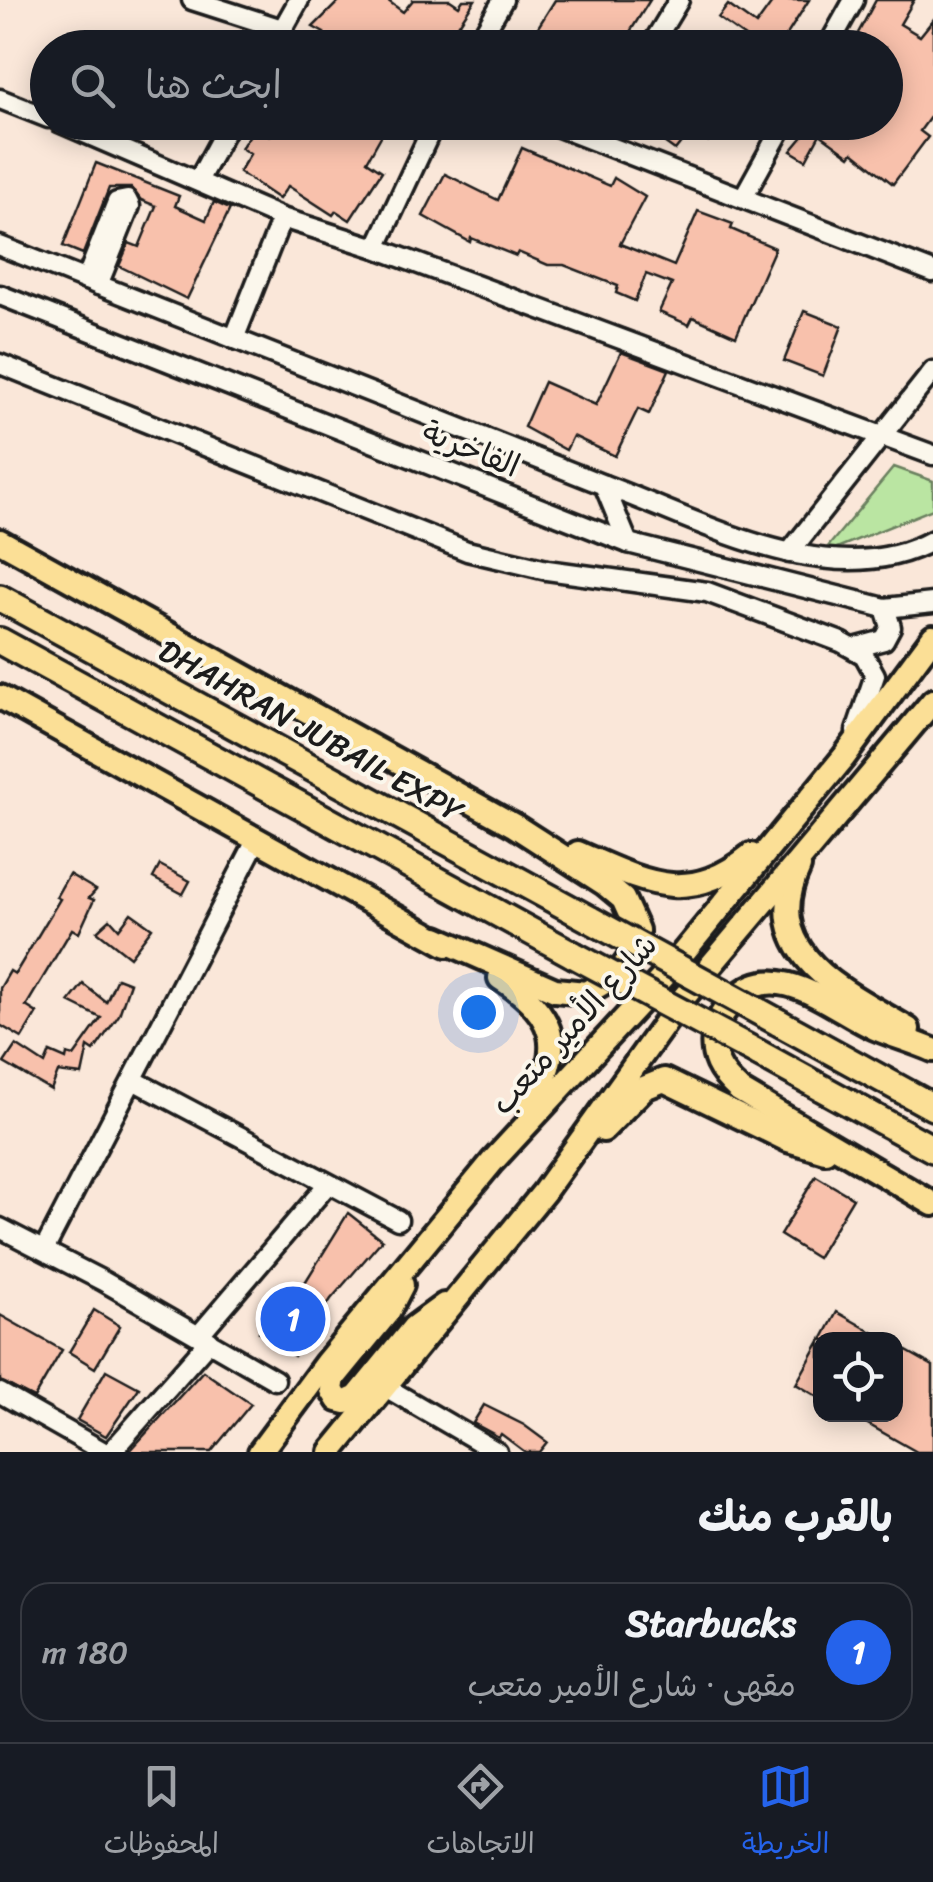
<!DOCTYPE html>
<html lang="ar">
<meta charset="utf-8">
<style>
body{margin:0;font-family:Sriracha,"Playpen Sans Arabic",sans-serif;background:#242831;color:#f1f3f6;direction:rtl}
.controls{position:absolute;right:30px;bottom:30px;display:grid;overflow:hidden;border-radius:20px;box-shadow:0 5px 25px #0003}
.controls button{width:90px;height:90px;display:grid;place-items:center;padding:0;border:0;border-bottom:2px solid #363941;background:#171b24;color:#f1f3f6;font:50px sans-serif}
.you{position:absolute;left:478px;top:1012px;width:35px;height:35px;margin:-25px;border:8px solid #fff;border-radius:50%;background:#1a73e8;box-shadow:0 0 0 15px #1a73e833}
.badge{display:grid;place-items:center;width:65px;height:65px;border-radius:50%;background:#2563eb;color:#fff;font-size:32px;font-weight:700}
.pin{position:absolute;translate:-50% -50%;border:5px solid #fff;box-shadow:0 2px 10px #0006}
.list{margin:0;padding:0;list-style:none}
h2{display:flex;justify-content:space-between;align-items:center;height:130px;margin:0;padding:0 40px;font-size:42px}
h2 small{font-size:32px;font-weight:400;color:#9ea1a6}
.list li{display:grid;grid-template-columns:65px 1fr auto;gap:30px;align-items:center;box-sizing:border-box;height:140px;margin:0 20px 20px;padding:0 20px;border:2px solid #363941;border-radius:30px}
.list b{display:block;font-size:38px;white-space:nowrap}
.list p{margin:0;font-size:32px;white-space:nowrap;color:#9ea1a6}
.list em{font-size:32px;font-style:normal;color:#9ea1a6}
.icon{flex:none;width:55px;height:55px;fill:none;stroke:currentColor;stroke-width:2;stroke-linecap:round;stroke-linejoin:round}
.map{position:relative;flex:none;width:933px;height:1452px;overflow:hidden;direction:ltr}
.search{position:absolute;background:#171b24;box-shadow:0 5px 25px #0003;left:30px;right:30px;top:30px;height:110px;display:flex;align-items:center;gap:25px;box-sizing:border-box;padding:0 35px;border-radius:55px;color:#9ea1a6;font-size:38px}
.sheet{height:290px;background:#171b24}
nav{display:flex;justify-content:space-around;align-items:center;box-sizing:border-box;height:140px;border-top:2px solid #363941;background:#171b24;font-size:28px;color:#9ea1a6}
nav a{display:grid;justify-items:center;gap:5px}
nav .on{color:#2563eb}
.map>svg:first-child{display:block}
.green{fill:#bae5a2;stroke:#6b805f;stroke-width:2.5}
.building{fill:#f8c1ac;stroke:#1c1c1c;stroke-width:2.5}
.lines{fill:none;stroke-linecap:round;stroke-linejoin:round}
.minor-casing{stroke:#1c1c1c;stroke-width:25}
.major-casing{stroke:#1c1c1c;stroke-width:30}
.highway-casing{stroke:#1c1c1c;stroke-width:32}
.minor{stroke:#fbf7ec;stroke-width:18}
.major{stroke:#fbdf96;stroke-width:22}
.highway{stroke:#fbdf96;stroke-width:25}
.highway-bridge-casing{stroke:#1c1c1c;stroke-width:32;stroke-linecap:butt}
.highway-bridge{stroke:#fbdf96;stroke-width:25}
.labels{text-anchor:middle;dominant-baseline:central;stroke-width:8;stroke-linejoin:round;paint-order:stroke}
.street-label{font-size:32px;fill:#1c1c1c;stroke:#fbf7ec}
</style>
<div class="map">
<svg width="933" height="1452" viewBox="0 0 933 1452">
<rect width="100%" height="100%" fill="#fae7d9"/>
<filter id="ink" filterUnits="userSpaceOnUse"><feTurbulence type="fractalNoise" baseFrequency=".01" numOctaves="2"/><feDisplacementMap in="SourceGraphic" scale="20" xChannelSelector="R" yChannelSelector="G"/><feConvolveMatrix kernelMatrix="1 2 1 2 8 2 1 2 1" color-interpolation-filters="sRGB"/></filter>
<g filter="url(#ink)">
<polygon class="green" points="894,467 933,481 933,509 822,554"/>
<g class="building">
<polygon points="340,0 387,0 403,12 413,0 450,0 459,6 463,0 475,0 443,48 383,48 370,41 366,48 315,48 324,33 313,27"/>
<polygon points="555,0 650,0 620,48 570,48 564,43 561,48 525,48"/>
<polygon points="774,0 809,0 783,41 791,48 747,48 752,42 718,18 728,5 756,25"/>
<polygon points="876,0 914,0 900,24 920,36 933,20 933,113 920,131 928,137 893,184 853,152 850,156 820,134 806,160 791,151 811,127 805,122 886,122 886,48 850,48"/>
<polygon points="279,122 389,122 367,161 382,171 350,220 336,211 333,215 288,186 279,199 239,172 250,154 241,148 256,126 270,136"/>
<polygon points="658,122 711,122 717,126 708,141 691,130 675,150 650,132"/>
<polygon points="522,148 610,186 614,178 645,197 620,244 674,266 698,211 733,224 731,229 775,248 736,336 693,317 689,325 659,312 672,284 646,274 635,301 616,293 618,286 564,265 548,265 518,252 516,256 471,238 470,242 423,216 445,174 498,200"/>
<polygon points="96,163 179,196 175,206 206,220 214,202 230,209 187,299 119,266 129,243 139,247 156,206 141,200 131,188 109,188 83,254 63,246"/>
<polygon points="804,311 842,326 823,376 784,361"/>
<polygon points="621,352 669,370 649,414 638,409 615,456 573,436 566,450 524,427 544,382 596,405"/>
<polygon points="160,865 190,881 183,894 153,878"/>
<polygon points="69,874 96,890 89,898 94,900 79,933 72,929 26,1006 37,1013 22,1038 0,1025 0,988 10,971 15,974 60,899 56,897"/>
<polygon points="131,913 152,928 130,957 97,931 110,919 119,929"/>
<polygon points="117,978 130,983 119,1015 94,1051 88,1047 82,1075 58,1072 51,1090 4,1063 16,1045 45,1064 50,1052 66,1059 67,1054 74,1056 101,1018 69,1002 83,984 106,1002"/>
<polygon points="816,1176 853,1198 817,1258 780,1235"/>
<polygon points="348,1213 382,1240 331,1299 294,1356 259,1332 292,1283 301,1289"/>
<polygon points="94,1310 120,1326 95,1368 69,1352"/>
<polygon points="837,1312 886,1340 822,1340"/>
<polygon points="0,1315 62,1350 34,1398 0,1381"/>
<polygon points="820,1341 820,1398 796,1384"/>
<polygon points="896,1345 933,1366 933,1452 917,1452 850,1414 896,1414"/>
<polygon points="106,1370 139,1388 106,1436 77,1420"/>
<polygon points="203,1371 251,1404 211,1452 129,1452"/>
<polygon points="484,1405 524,1425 547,1442 539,1452 525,1452 501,1434 499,1437 473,1423"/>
</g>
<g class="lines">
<g class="minor-casing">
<g id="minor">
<polyline points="192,0 282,29"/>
<polyline points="272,48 299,0"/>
<polyline points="475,48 503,0"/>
<polyline points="650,48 679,0"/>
<polyline points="827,48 854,0"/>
<polyline points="0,99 48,118"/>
<polyline points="59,122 282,218 376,248 933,455"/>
<polyline points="546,122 933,272"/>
<polyline points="199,179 230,122"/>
<polyline points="743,198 785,122"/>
<polyline points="0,246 604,485 628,543"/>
<polyline points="376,248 435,122"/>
<polyline points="86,280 117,202 127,200 130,206 98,285"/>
<polyline points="0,295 628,543 885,608 933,603"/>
<polyline points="234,339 282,218"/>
<polyline points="0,364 467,551 547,570 707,592 841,642 864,655 875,675 856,731"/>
<path d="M604,485C702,521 833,596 933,540"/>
<polyline points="789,553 933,371"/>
<polyline points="854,648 884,640 891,627 885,608"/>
<polyline points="133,1080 398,1220"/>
<polyline points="0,1228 103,1281 275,1380"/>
<polyline points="44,1250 257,839"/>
<polyline points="199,1335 328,1184"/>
<polyline points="387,1388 497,1452"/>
<polyline points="0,1393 104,1452"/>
<polyline points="111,1452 209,1341"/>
</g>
</g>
<g class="major-casing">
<g id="major">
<polyline points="0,541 515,826 605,884 623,899 637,930 637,948 618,974 586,993 555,990 437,938"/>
<polyline points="0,697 447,945"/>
<path d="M578,853C645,882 687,907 751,855"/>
<path d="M799,867C757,955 847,992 908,1029"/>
<path d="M500,978C558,1015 566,1050 528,1108"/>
<path d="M933,1050C914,1042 894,1036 875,1028C834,1010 777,956 736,998C727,1007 718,1017 715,1030C709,1056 720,1073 739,1090L933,1204"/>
<polyline points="603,1130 644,1088 664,1080 788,1140 825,1151"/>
<polyline points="402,1285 388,1312 334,1378 332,1390 338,1400 346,1402 357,1397 414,1327 444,1305"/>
<polyline points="260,1452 326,1363 492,1162 665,975 844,757 933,637"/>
<polyline points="331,1452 544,1192 680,1002 933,701"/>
</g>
</g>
<g class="highway-casing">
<g id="highway">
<polyline points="0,598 591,920"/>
<polyline points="0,641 574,955"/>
<polyline points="778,1022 933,1107"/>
<polyline points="758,1053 933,1149"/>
</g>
</g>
<use href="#minor" class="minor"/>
<use href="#major" class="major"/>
<use href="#highway" class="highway"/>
<g class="highway-bridge-casing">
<g id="highway-bridge">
<polyline points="591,920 778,1022"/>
<polyline points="574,955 758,1053"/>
</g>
</g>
<use href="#highway-bridge" class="highway-bridge"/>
</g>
</g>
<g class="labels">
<g class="street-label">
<text transform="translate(471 449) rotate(22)">الفاخرية</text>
<text transform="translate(311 731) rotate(29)">DHAHRAN JUBAIL EXPY</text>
<text transform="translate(574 1024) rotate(-48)">شارع الأمير متعب</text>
</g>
</g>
</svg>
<div class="controls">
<button><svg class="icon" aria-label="locate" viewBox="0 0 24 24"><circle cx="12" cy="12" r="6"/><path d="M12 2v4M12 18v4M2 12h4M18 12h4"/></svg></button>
</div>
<div class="you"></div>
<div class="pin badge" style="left:293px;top:1319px">1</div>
<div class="search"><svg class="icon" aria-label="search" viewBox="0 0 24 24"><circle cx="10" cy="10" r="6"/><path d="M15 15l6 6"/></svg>ابحث هنا</div>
</div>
<section class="sheet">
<h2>بالقرب منك<small></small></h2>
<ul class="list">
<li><span class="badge">1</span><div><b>Starbucks</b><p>مقهى · شارع الأمير متعب</p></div><em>180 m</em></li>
</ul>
</section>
<nav>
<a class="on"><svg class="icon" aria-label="map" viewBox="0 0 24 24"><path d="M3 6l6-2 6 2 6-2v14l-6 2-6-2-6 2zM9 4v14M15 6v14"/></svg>الخريطة</a>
<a><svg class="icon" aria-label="directions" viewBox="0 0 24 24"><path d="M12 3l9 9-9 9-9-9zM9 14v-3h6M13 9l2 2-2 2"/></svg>الاتجاهات</a>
<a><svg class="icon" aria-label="saved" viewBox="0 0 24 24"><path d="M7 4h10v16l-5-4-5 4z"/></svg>المحفوظات</a>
</nav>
